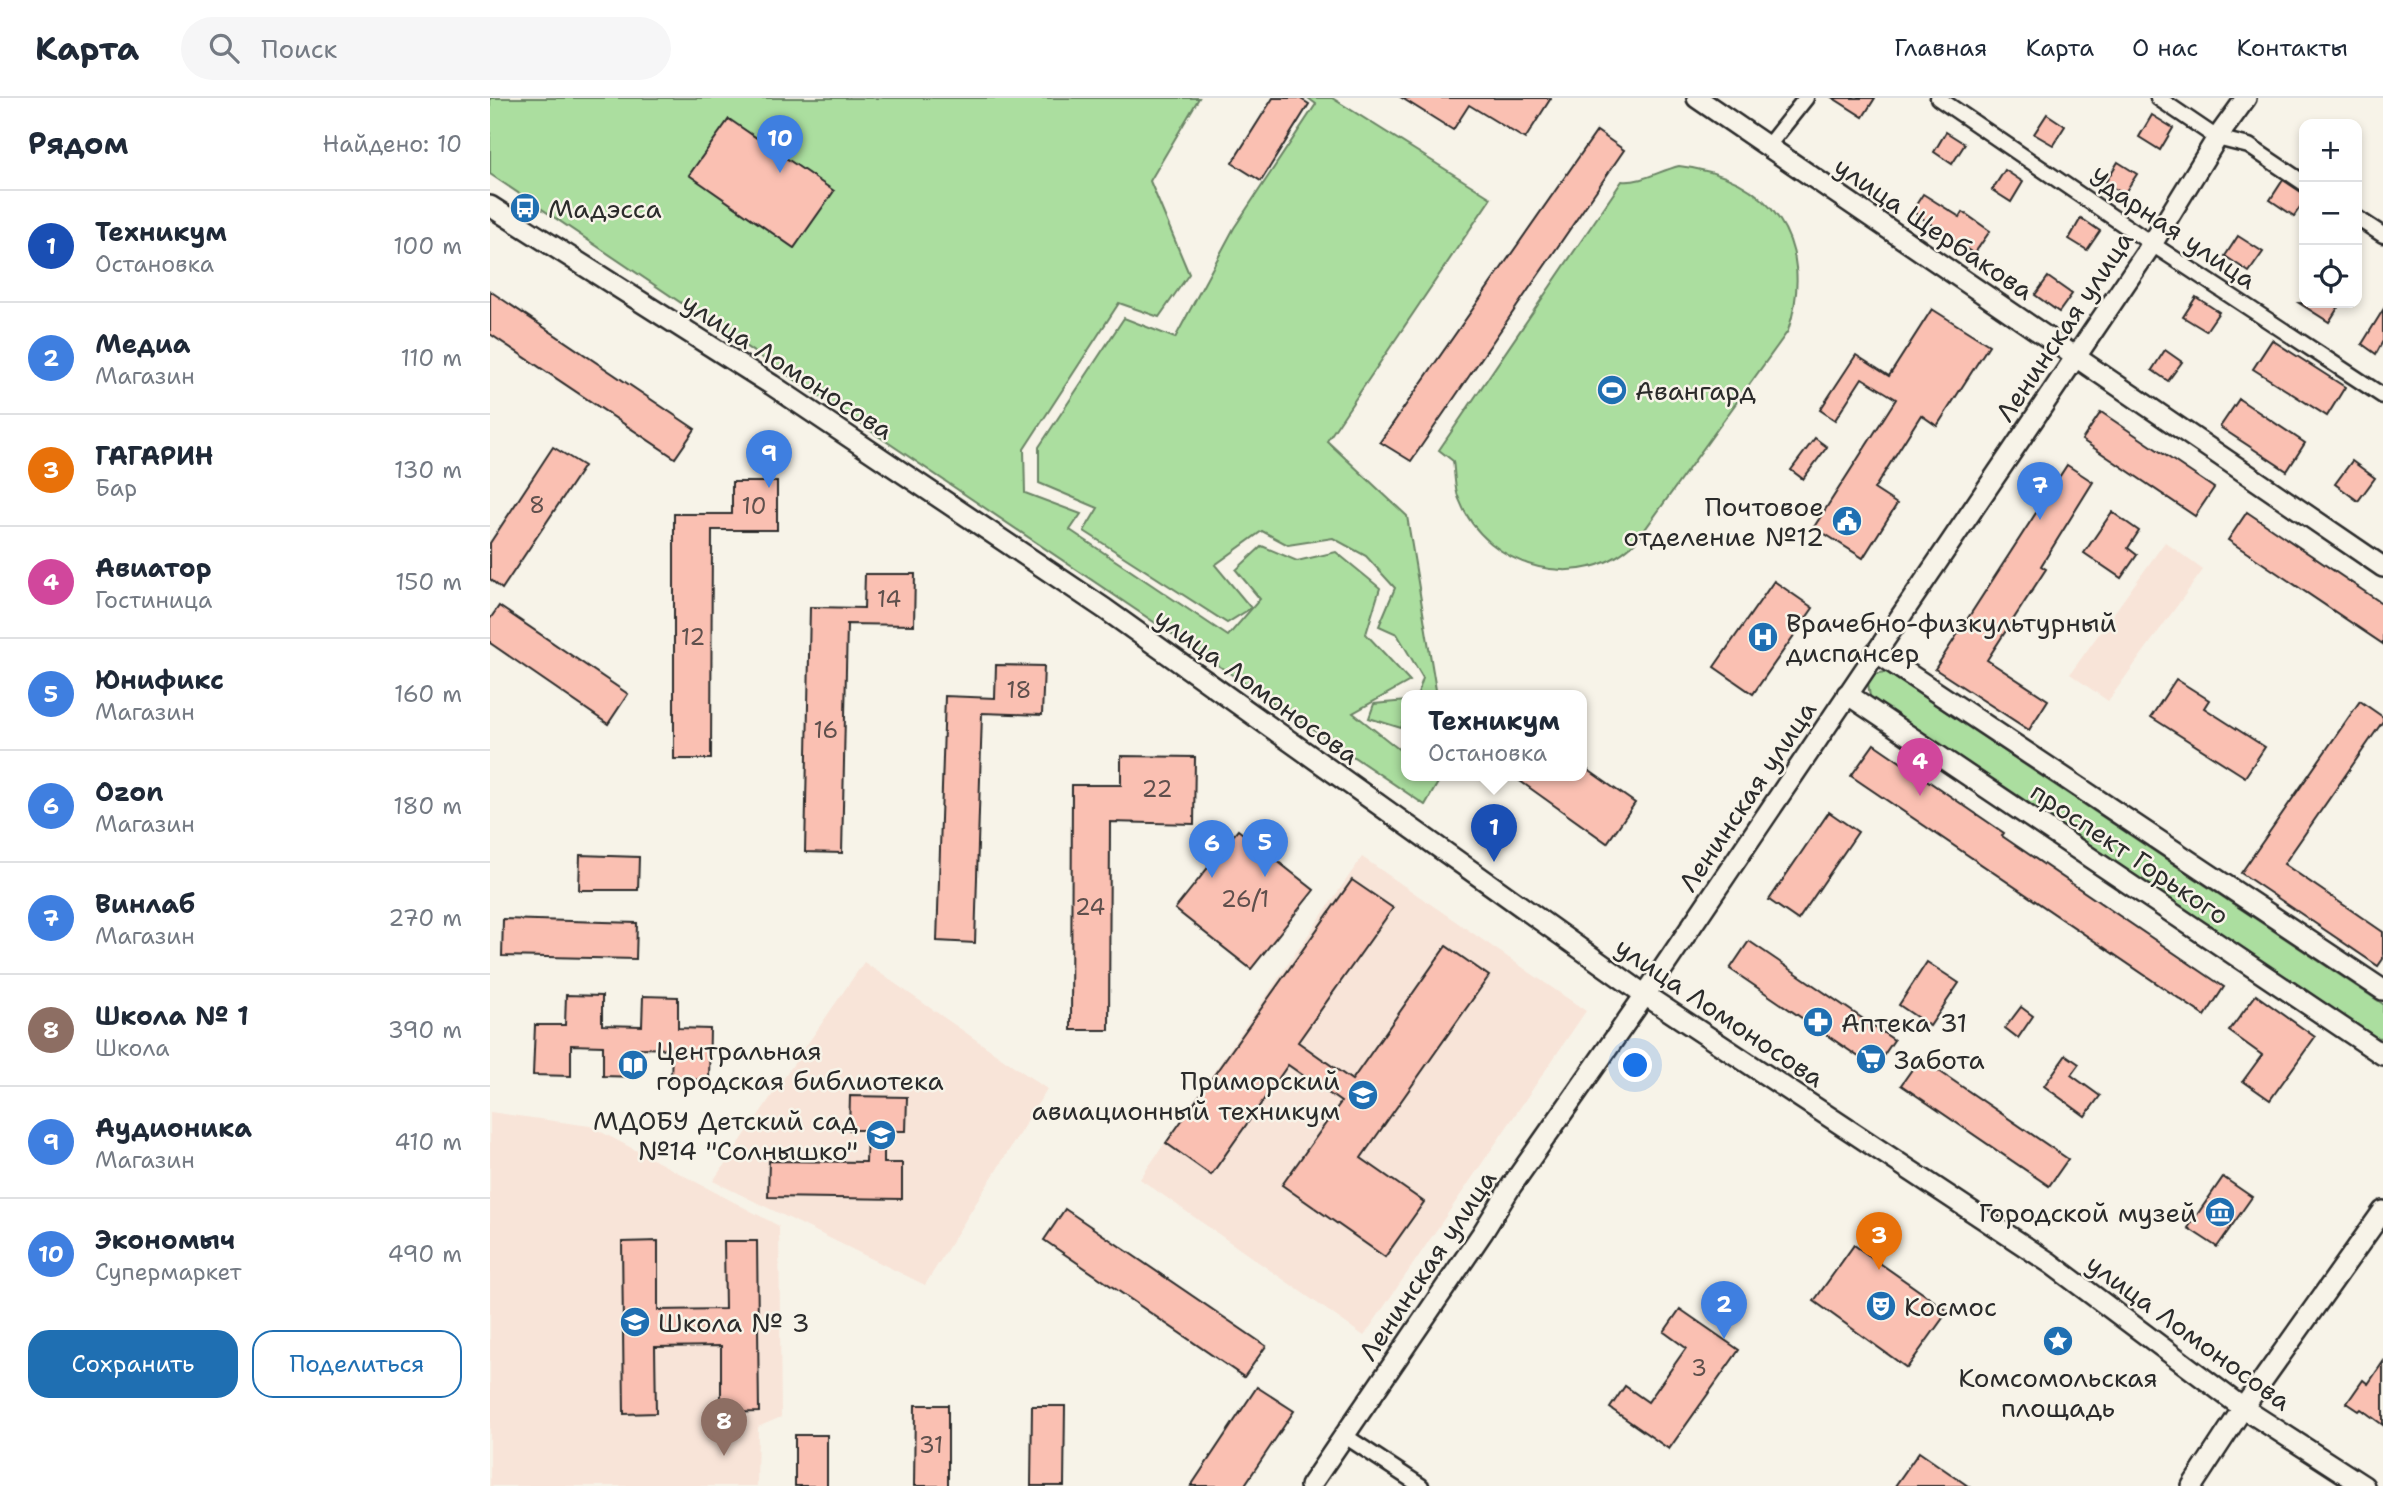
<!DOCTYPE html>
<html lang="ru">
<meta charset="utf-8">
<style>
body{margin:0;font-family:"Shantell Sans",sans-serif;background:#f6f6f7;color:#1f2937}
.controls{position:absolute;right:21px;top:21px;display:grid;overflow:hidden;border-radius:14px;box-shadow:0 4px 10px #0003}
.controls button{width:63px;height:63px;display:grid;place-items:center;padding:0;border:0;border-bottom:2px solid #e0e1e3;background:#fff;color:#1f2937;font:35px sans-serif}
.you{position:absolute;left:1146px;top:968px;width:24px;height:24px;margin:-18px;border:5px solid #fff;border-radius:50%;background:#1a73e8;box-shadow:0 0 0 10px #1a73e833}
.badge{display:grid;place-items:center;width:46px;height:46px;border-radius:50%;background:#1f6fb2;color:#fff;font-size:23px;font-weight:700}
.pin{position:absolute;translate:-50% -58px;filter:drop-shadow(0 2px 4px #0008)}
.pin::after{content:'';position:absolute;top:37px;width:24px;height:21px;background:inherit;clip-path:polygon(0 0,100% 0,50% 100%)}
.popup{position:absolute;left:911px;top:592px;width:186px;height:91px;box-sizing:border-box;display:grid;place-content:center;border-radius:14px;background:#fff;filter:drop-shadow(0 2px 5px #0005);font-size:23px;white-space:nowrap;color:#747a83}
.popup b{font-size:26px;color:#1f2937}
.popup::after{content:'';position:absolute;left:50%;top:100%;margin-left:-14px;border:14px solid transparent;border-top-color:#fff}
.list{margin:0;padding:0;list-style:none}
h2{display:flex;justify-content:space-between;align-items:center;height:91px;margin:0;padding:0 28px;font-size:30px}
h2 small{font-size:23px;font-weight:400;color:#747a83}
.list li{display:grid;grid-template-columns:46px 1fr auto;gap:21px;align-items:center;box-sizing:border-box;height:112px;padding:0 28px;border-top:2px solid #e0e1e3}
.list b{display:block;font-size:26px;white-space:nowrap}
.list p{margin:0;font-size:23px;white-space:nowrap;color:#747a83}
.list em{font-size:23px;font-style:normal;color:#747a83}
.actions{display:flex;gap:14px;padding:21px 28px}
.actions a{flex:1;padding:16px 0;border:2px solid #1f6fb2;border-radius:21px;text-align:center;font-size:24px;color:#1f6fb2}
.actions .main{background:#1f6fb2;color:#fff}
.icon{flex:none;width:38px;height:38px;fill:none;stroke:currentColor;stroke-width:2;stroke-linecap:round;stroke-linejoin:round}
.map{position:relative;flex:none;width:1893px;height:1388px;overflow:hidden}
header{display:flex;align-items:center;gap:42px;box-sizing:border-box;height:98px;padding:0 35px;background:#fff;border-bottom:2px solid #e0e1e3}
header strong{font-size:33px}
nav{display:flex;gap:38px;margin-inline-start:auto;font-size:24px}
.search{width:490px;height:63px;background:#f6f6f7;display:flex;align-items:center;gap:18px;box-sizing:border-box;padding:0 24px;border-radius:38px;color:#747a83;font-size:26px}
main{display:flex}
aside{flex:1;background:#fff}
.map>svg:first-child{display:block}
.built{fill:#f8e4d8}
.green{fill:#abde9f;stroke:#6b8465;stroke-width:2}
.building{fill:#fac0b2;stroke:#2b2b2b;stroke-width:2}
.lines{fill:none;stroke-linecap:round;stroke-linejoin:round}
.street-casing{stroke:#2b2b2b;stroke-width:19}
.secondary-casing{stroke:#2b2b2b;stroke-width:24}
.street{stroke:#f7f3e8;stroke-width:14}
.secondary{stroke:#f7f3e8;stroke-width:19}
.labels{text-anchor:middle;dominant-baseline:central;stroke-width:5;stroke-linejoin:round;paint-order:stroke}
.number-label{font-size:23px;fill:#5f504d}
.poi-label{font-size:26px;fill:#2b2b2b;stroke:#f7f3e8;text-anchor:start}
.street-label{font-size:26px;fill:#2b2b2b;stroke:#f7f3e8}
</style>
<header>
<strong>Карта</strong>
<div class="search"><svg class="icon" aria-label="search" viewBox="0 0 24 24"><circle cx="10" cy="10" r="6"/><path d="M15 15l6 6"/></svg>Поиск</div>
<nav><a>Главная</a><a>Карта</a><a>О нас</a><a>Контакты</a></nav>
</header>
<main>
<aside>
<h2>Рядом<small>Найдено: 10</small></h2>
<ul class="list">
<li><span class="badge" style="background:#1a4fb4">1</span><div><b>Техникум</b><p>Остановка</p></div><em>100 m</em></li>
<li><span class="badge" style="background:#3f7fe0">2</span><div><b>Медиа</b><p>Магазин</p></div><em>110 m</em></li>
<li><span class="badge" style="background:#e8710a">3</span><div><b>ГАГАРИН</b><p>Бар</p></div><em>130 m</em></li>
<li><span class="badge" style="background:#d1479c">4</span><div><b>Авиатор</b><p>Гостиница</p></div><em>150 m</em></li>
<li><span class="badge" style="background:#3f7fe0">5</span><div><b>Юнификс</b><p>Магазин</p></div><em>160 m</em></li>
<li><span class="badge" style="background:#3f7fe0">6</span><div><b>Ozon</b><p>Магазин</p></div><em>180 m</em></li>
<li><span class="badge" style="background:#3f7fe0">7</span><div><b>Винлаб</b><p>Магазин</p></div><em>270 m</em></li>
<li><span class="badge" style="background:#8d6e63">8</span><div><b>Школа № 1</b><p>Школа</p></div><em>390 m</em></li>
<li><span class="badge" style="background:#3f7fe0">9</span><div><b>Аудионика</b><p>Магазин</p></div><em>410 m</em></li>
<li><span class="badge" style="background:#3f7fe0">10</span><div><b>Экономыч</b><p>Супермаркет</p></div><em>490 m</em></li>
</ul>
<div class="actions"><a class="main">Сохранить</a><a>Поделиться</a></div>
</aside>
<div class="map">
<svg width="1893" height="1388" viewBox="0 0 1893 1388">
<rect width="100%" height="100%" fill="#f7f3e8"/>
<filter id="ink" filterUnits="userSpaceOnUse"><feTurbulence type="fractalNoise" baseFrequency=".0143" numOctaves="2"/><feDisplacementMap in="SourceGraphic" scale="14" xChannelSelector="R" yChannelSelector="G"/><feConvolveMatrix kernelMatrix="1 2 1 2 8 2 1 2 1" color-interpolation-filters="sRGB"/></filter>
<g filter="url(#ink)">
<g class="built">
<polygon points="1675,444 1713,472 1618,603 1580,576"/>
<polygon points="872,759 1096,913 874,1238 650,1081"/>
<polygon points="374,864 557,991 435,1187 223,1083"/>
<polygon points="0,1014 100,1028 289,1128 291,1319 268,1329 267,1388 0,1388"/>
</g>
<g class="green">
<polygon points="0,0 709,0 660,83 699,176 669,219 629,205 534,351 535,395 591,416 580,432 738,538 770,501 746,472 772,448 807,463 846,454 890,490 876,536 920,583 863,615 916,657 916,678 943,678 949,683 935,707 0,76"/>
<polygon points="818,0 842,0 1001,100 837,343 917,418 947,598 927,598 933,580 907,536 889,528 905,490 876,458 843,440 798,447 772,433 725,467 761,510 737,525 594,433 608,410 549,385 549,349 634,220 685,240 744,130 826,6"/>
<path d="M1189,68C1281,78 1327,143 1298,233L1148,441C1095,498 996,472 969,401C964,390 965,375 963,363L949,352L1132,83C1151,85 1169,73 1189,68Z"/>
<polygon points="1396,574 1893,906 1893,940 1881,939 1380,599 1378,585 1383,576"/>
<polygon points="916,603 916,617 911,630 879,620 884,606"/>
</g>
<g class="building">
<polygon points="783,0 809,0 819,6 771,83 742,65"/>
<polygon points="912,0 1061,0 1035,41 979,7 963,32"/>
<polygon points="1343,0 1385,0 1373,19"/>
<polygon points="1557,16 1575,28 1563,47 1544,36"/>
<polygon points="1662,17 1683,30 1670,52 1649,39"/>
<polygon points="239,21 344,93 304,150 199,77"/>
<polygon points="1107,33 1134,52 921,363 890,344"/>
<polygon points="1456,34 1475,46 1462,66 1444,54"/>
<polygon points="1628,64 1647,76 1634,96 1615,85"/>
<polygon points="1515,72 1533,84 1521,104 1502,92"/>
<polygon points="1793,82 1814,96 1814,103 1804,118 1780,102"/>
<polygon points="1433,96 1470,119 1473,114 1500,133 1484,156 1422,113"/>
<polygon points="1591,120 1610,133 1597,152 1579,141"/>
<polygon points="1748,138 1773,154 1759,174 1735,158"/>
<polygon points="1558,179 1582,196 1569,214 1545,197"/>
<polygon points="0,193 205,331 185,360 0,236"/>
<polygon points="1706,199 1729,214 1716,233 1693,219"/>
<polygon points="1809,205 1851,205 1839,224"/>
<polygon points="1442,211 1499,247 1447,328 1431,317 1384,391 1407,406 1373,460 1324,429 1406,301 1372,280 1345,322 1330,312 1366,257 1399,278"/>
<polygon points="1893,212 1893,243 1886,256 1872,246"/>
<polygon points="1782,242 1855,289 1837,318 1763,271"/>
<polygon points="1675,252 1692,264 1678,283 1662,272"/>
<polygon points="1749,301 1815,345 1797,373 1730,329"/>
<polygon points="1611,314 1724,390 1705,418 1592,342"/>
<polygon points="1325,340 1337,349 1313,381 1301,372"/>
<polygon points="63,349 94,368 12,491 0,481 0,445"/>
<polygon points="1862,363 1885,380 1868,403 1845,386"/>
<polygon points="1577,367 1603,384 1551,468 1556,471 1497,562 1558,602 1539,632 1445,571"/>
<polygon points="242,384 287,384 287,432 222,432 221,661 184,661 184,416 242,416"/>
<polygon points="1622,414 1649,433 1638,450 1647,457 1631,480 1594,455"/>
<polygon points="1757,414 1893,506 1893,546 1738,442"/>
<polygon points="375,476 425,476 424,527 357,526 352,755 315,754 320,509 374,510"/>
<polygon points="1284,483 1323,510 1263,596 1224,569"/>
<polygon points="9,508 138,596 118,626 0,545 0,521"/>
<polygon points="506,567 554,568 552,617 492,615 485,845 447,843 455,598 505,600"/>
<polygon points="1686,581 1719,602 1714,610 1775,649 1755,679 1661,619"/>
<polygon points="1870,603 1893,619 1893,623 1794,766 1893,834 1893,861 1888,868 1751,775"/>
<polygon points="1384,646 1514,735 1512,738 1734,889 1715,918 1361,678"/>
<polygon points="631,658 705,659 704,726 620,724 619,932 581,932 582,687 631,687"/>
<polygon points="1091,667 1145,705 1117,745 1023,678 1091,678"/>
<polygon points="1339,714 1368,734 1308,822 1279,802"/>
<polygon points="748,732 824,792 761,871 685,811"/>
<polygon points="90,757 149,759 148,792 89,792"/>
<polygon points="862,782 903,810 808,944 862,982 956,848 999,878 871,1060 934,1104 895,1159 792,1087 851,1004 798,967 721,1077 676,1045"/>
<polygon points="13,821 147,825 146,861 12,858"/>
<polygon points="1259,843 1404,942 1385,970 1240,871"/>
<polygon points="1437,864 1469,885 1440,928 1409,907"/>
<polygon points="76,897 112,898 112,927 152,928 153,898 188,899 188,930 220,931 219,982 181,981 182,951 150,950 149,979 113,978 113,948 81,947 81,978 43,977 45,927 75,927"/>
<polygon points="1766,897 1825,939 1780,1002 1753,983 1772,957 1739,933"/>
<polygon points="1531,909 1543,918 1528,940 1515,930"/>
<polygon points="1576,957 1589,966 1581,977 1610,998 1595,1018 1554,988"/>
<polygon points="1430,960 1578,1061 1559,1088 1411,987"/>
<polygon points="360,998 417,999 416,1033 394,1033 394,1065 412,1065 412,1101 278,1099 279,1063 376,1064 377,1032 359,1032"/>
<polygon points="1733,1079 1762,1099 1727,1149 1698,1130"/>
<polygon points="575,1111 776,1248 754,1279 554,1142"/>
<polygon points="168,1143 168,1212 235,1211 234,1143 267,1143 269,1314 231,1315 231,1248 165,1249 166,1315 134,1316 132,1144"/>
<polygon points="1364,1147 1458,1213 1417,1270 1324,1203"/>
<polygon points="1190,1211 1249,1252 1179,1351 1120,1310 1135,1288 1158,1304 1196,1250 1174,1234"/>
<polygon points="1893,1264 1893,1327 1871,1311 1869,1313 1857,1305 1873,1282 1878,1286"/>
<polygon points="767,1289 804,1313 754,1388 701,1388"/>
<polygon points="425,1307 458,1307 458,1388 424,1388"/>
<polygon points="542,1308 575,1308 574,1388 541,1388"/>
<rect x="305" y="1337" width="32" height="51"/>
<polygon points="1429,1354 1478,1388 1405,1388"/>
</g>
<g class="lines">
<g class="street-casing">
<g id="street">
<polyline points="1448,0 1662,146 1893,298"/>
<polyline points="1668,0 1727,40 1759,48 1814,85"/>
<polyline points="1277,49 1316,0"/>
<polyline points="1867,120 1893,137"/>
<polyline points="855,1338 931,1388"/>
</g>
</g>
<g class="secondary-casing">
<g id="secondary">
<polyline points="1207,0 1893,469"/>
<polyline points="0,108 282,287 615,511 1155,897 1560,1165 1753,1310 1874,1388"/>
<polyline points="1386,554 1893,892"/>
<polyline points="1357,596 1893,957"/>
<polyline points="820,1388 993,1134 1022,1087 1155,897 1662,146 1727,40 1756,0"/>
<polyline points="1702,1388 1753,1310 1893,1113"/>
</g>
</g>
<use href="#street" class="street"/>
<use href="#secondary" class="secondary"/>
</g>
</g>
<defs>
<g id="bus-disc" transform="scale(1.575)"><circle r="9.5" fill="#1f6fb2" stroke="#f7f3e8"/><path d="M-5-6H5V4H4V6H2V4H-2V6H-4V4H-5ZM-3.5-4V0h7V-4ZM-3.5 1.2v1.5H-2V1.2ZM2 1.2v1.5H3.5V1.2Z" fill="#fff"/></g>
<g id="stadium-disc" transform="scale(1.575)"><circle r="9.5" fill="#1f6fb2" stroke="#f7f3e8"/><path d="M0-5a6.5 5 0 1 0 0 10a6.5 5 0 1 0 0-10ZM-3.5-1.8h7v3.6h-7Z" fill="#fff"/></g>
<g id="civic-disc" transform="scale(1.575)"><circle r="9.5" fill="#1f6fb2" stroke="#f7f3e8"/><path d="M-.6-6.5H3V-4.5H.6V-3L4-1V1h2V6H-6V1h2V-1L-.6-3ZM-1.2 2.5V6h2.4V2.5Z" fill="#fff"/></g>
<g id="hospital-disc" transform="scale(1.575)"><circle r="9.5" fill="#1f6fb2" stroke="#f7f3e8"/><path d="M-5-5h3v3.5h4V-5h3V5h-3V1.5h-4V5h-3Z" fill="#fff"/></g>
<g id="pharmacy-disc" transform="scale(1.575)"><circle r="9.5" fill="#1f6fb2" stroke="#f7f3e8"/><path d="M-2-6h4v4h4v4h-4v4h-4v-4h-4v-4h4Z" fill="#fff"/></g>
<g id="supermarket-disc" transform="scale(1.575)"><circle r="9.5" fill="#1f6fb2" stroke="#f7f3e8"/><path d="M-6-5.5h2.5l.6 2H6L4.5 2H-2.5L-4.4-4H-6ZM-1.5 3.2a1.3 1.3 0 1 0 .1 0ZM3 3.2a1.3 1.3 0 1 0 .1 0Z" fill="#fff"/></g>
<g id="library-disc" transform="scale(1.575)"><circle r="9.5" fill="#1f6fb2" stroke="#f7f3e8"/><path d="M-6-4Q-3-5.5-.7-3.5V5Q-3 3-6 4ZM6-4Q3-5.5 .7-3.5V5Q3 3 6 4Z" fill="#fff"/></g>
<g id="university-disc" transform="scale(1.575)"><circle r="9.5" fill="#1f6fb2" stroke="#f7f3e8"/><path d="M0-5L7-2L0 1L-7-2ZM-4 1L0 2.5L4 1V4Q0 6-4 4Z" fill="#fff"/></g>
<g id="school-disc" transform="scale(1.575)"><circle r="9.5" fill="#1f6fb2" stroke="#f7f3e8"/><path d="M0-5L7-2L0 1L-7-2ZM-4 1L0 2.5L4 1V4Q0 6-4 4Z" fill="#fff"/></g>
<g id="museum-disc" transform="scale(1.575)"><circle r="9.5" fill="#1f6fb2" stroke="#f7f3e8"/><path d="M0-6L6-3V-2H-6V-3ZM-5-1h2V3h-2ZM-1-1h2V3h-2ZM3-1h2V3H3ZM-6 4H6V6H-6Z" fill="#fff"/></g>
<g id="theatre-disc" transform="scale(1.575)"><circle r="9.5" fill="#1f6fb2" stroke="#f7f3e8"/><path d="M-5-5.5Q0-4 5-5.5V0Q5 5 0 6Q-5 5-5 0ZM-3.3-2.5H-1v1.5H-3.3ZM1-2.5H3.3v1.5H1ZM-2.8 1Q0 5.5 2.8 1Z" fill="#fff"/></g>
<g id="sight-disc" transform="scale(1.575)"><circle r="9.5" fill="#1f6fb2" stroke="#f7f3e8"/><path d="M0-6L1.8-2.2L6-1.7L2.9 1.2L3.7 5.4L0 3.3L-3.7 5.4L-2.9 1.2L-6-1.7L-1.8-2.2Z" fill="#fff"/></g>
</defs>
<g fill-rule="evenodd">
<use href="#bus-disc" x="35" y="110"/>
<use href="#stadium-disc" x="1122" y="292"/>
<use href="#civic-disc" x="1357" y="423"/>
<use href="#hospital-disc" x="1273" y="539"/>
<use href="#pharmacy-disc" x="1328" y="924"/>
<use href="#supermarket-disc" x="1381" y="961"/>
<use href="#library-disc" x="143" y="967"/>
<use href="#university-disc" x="873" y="997"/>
<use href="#school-disc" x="391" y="1037"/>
<use href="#museum-disc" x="1730" y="1114"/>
<use href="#theatre-disc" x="1391" y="1208"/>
<use href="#school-disc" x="145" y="1224"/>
<use href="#sight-disc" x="1568" y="1243"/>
</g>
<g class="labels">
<g class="number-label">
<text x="47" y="407">8</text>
<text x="264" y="408">10</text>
<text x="399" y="501">14</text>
<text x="203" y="539">12</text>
<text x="529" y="592">18</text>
<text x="336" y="632">16</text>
<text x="667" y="691">22</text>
<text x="755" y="801">26/1</text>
<text x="600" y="809">24</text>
<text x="1209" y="1270">3</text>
<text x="441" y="1347">31</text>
</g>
<g class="poi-label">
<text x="58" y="110">Мадэсса</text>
<text x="1145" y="292">Авангард</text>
<text x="1334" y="408" text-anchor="end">Почтовое<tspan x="1334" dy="30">отделение №12</tspan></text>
<text x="1296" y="524">Врачебно-физкультурный<tspan x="1296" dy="30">диспансер</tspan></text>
<text x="1351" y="924">Аптека 31</text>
<text x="166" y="952">Центральная<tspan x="166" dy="30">городская библиотека</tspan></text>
<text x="1404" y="961">Забота</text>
<text x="850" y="982" text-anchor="end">Приморский<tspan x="850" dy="30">авиационный техникум</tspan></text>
<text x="368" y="1022" text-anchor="end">МДОБУ Детский сад<tspan x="368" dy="30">№14 "Солнышко"</tspan></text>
<text x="1707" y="1114" text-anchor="end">Городской музей</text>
<text x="1414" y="1208">Космос</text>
<text x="168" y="1224">Школа № 3</text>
<text x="1568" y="1279" text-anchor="middle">Комсомольская<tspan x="1568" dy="30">площадь</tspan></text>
</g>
<g class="street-label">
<text transform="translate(1444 130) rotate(34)">улица Щербакова</text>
<text transform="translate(1683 130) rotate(34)">Ударная улица</text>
<text transform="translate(1574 228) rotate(-56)">Ленинская улица</text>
<text transform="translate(298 268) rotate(33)">улица Ломоносова</text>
<text transform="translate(767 588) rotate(36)">улица Ломоносова</text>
<text transform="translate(1257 698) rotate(-56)">Ленинская улица</text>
<text transform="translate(1640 755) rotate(34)">проспект Горького</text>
<text transform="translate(1230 914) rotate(34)">улица Ломоносова</text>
<text transform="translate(937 1167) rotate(-56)">Ленинская улица</text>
<text transform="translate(1699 1234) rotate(36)">улица Ломоносова</text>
</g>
</g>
</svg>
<div class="controls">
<button>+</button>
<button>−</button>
<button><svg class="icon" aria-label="locate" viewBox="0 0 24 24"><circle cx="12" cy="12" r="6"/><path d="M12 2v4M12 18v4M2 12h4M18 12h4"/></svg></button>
</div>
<div class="you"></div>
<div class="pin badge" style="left:1004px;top:764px;background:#1a4fb4">1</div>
<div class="popup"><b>Техникум</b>Остановка</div>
<div class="pin badge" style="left:1234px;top:1241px;background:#3f7fe0">2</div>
<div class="pin badge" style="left:1389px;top:1172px;background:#e8710a">3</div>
<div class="pin badge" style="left:1430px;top:698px;background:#d1479c">4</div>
<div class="pin badge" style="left:775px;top:779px;background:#3f7fe0">5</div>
<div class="pin badge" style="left:722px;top:780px;background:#3f7fe0">6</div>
<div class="pin badge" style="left:1550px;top:422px;background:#3f7fe0">7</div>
<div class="pin badge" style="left:234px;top:1358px;background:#8d6e63">8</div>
<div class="pin badge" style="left:279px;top:390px;background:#3f7fe0">9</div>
<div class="pin badge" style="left:290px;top:75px;background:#3f7fe0">10</div>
</div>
</main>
